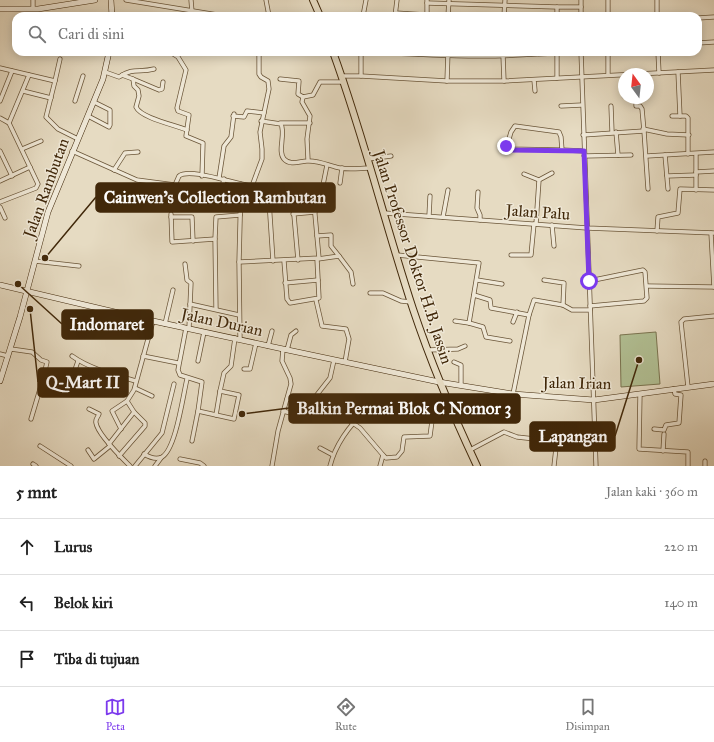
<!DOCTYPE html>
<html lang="id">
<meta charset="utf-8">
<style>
body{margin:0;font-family:"IM FELL Great Primer",serif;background:#f2f2f2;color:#222}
.compass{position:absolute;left:618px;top:68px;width:36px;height:36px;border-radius:50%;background:#fff;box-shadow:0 2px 10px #0003;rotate:345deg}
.stop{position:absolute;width:12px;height:12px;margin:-9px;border:3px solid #7c3aed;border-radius:50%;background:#fff}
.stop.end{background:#7c3aed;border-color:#fff;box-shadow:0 1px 4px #0008}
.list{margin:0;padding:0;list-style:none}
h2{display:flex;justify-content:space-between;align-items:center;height:52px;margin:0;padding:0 16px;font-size:17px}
h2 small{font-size:13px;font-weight:400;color:#767676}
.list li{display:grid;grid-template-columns:26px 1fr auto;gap:12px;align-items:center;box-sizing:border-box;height:56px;padding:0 16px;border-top:1px solid #e0e0e0}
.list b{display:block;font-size:15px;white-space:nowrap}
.list em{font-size:13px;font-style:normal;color:#767676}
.icon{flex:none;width:22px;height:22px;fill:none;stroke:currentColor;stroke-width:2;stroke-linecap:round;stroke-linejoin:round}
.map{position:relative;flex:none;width:714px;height:466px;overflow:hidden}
.search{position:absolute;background:#fff;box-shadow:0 2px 10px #0003;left:12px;right:12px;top:12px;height:44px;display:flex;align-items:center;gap:10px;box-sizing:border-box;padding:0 14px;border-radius:12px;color:#767676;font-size:15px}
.sheet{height:220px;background:#fff}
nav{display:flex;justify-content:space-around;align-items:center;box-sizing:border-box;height:56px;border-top:1px solid #e0e0e0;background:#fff;font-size:11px;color:#767676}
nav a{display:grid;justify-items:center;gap:2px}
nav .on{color:#7c3aed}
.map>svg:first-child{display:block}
.green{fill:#b2c195;stroke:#7a7450}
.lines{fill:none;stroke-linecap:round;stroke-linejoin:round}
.street-casing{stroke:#6a5538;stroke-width:5}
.secondary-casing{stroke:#41280a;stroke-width:6}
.highway-casing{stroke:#41280a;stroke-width:8}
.street{stroke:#efe8d7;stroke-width:3.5}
.secondary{stroke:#efe8d7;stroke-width:5}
.highway{stroke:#e6dbc2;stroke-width:6}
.route{stroke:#7c3aed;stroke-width:5}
.labels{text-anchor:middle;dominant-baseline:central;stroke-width:3;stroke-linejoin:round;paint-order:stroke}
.street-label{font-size:16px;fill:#41280a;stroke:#efe8d7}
.leader{fill:none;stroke:#41280a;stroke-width:1.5}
.callout-dot{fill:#41280a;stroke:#efe8d7;stroke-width:1.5}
.callout{fill:#41280a;stroke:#41280a;stroke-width:1.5}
.callout-label{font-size:17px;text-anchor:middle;font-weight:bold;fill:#fff}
</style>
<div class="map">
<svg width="714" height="466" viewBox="0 0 714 466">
<rect width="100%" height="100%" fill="#e6dbc2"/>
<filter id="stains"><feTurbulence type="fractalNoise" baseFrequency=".005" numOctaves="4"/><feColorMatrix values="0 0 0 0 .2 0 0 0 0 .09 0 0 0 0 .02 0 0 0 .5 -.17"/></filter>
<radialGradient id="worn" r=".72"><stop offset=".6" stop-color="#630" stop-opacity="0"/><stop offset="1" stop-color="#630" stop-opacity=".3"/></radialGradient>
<polygon class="green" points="656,332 660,384 621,387 620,335"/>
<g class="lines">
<g class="street-casing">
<g id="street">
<polyline points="126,0 224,16"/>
<polyline points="191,0 192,12"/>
<polyline points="266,0 269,16"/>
<polyline points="581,0 581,16"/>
<polyline points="608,0 608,16"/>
<polyline points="657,0 657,16"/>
<polyline points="427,3 557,7"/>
<polyline points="33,9 33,0"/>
<polyline points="396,13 427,15"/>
<polyline points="363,16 366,0"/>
<polyline points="395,16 397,0"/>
<polyline points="427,16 427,0"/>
<polyline points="448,16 449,0"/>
<polyline points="504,16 505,0"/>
<polyline points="557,16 557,7 581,7"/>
<polyline points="698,18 714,17"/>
<polyline points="698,43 714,42"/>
<polyline points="170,52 178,57 186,70 177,108 178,111 189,115 186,136 203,143 202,176"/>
<path d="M374,52C429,55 482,58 536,54L538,52"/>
<polyline points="557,52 557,78"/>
<polyline points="581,52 596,466"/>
<polyline points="658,52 659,73"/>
<polyline points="538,54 557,53"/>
<polyline points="503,55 504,81"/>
<polyline points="0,68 55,81 46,117 58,129 78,139"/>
<path d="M105,72L119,77C134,67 139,73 154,69"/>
<polyline points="678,72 680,116"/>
<path d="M122,75L133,79L134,86L138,90L139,96L136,107C141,118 175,125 187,130"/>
<polyline points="608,75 608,52"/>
<polyline points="342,76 361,76 447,81 504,81 714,70"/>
<polyline points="361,76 361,52"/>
<polyline points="133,79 159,90 162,89 163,82"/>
<polyline points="280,79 299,81 298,94 303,97 313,95 320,82 344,82"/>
<polyline points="534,80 535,91"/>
<polyline points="55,81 60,59"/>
<polyline points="447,81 448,52"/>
<polyline points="23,91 51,98"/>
<polyline points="624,96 624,90"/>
<polyline points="303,97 302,102 310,116 307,139 308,160"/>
<polyline points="0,101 12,71"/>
<polyline points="75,101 83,76"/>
<polyline points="561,106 582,105"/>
<polyline points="611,106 612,132"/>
<polyline points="88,116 109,127 110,125 110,110 94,102"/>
<polyline points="233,116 244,117 247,111 264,113"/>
<polyline points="672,116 686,116 688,118 688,154"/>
<polyline points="0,118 9,123 38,184 36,188 0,202"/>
<path d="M261,121L281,124C286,134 277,151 284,159C290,166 301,161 307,161C318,160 330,166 340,168C350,170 361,168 371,168"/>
<polyline points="9,123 29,75"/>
<polyline points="280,123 310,123"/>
<polygon points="515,126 559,132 561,137 562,150 506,149 511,132"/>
<polyline points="643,129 667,134 689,135"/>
<polyline points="644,131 648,189"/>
<polyline points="616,132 618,155"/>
<polyline points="583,135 644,131 642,109 640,106 636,106 636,98"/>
<polyline points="22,149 41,141"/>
<polyline points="562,150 584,151"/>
<polyline points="0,151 12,176"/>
<path d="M72,151L137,180L175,185L179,176C190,167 237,185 252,186L262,159V149L260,132L269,89L268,81L261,77L259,74V52"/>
<polyline points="696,154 696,190"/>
<polyline points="665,155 668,189"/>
<polyline points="584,156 631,155"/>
<polyline points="647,156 714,152"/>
<polyline points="368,159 391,156"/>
<polyline points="114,170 125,153 138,152"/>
<polyline points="696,172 714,171"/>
<polyline points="524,174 539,180"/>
<polyline points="667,176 696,175"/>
<polyline points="219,178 224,146 231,137 234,114"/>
<polyline points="0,181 30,167"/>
<polyline points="340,183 342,168"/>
<polyline points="175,185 202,191"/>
<polyline points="478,192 477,208 480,215 480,220"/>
<polyline points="292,193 298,260"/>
<polyline points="220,196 224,179"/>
<polyline points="269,201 273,261"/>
<polyline points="0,207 5,218"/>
<polyline points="177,209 178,186"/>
<polyline points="384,213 587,228 714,233"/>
<polyline points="171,214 172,242 215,239 216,309"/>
<polyline points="293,214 315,212"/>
<polyline points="429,216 430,196"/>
<polyline points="171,217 192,217 193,241"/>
<polyline points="443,217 448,190"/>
<polyline points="536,224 539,180 552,173"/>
<polyline points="552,225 554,246"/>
<polyline points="657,231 658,217 678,213 680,189 714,190"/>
<polyline points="711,233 714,287"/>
<polyline points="317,236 331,235 331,246 339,256"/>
<polyline points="215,239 216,217 240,215"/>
<polyline points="397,255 479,263 469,323 455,321"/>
<polyline points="511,255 531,255 534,224"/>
<polyline points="318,259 339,256 351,272 353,284"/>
<polyline points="35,261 79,266"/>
<polyline points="284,261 287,299 290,303 319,298 317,259"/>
<polyline points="239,262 319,258 314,204 321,195 327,165"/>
<polyline points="185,264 187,280 191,283 189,328"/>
<polyline points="477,280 502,284"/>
<polyline points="544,280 564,283 563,305"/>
<polyline points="589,281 643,270 645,272 647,298 644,301 590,306"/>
<polyline points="285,283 318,280"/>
<polyline points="647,286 714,287"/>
<polyline points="370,293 383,293 401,301 411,302"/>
<polyline points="474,295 490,300 491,308 529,315"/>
<polyline points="316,300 322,326 346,329 349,339 345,362"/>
<polyline points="190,304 239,315"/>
<polyline points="513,322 517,312"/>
<polyline points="469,323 483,327 486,337 510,341"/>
<polyline points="165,324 173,290"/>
<polyline points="186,328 178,370 180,375 202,382 198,411 234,419 239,395 220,391 224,373 231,366 235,338"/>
<polyline points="240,339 239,262 241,184"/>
<polyline points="268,346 272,331"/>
<polyline points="11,349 32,352 41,360 47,362 43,379"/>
<polyline points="287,350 291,335 296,331"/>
<polyline points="428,350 458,349 465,346"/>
<polyline points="0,354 8,356"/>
<path d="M72,356C90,369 115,375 136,381"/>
<polyline points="143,356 178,363"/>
<polyline points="198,361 204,332"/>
<polyline points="454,362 461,365 461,385"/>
<polyline points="244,369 250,369 256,343"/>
<polyline points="688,387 681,322 684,319 714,316"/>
<polyline points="135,388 152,396"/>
<polyline points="513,394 529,315 534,300 563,305 572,310 590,310"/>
<polyline points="640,394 639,449 688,452 688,466"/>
<polyline points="287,399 312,401 330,378 334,360"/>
<path d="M89,409L99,414C98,417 95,419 96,423C98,435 121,457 130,466"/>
<polyline points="283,411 313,419"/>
<polyline points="338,413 360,428 383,455 380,466"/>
<polyline points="216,415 220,391"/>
<polyline points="31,419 43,379 48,378 70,384 78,361"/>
<polyline points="121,429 112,411 127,401"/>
<polyline points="654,429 664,430 666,425 679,423 681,395 675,394 674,389"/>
<polyline points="192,441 198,411"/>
<polyline points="109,444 134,412 127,401 134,390 153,321"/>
<polyline points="40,446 71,466"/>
<polyline points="320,448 333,455"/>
<polyline points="88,450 94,459 110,446"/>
<polyline points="470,450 504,432 517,437 553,441 556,448"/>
<polyline points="663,451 664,434"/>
<path d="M144,454C149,457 156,460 162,457C176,449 183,395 187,379"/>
<polyline points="383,455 386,458 397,457 402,451 404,437 430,436 432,421"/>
<polyline points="119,456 145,426 145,423 134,412"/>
<polyline points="180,459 200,463 204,466"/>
<polyline points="33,464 36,466"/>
<polyline points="135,466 162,433 174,384"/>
<polyline points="155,466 161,458"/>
<polyline points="272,466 278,431 291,384 290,378 282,361 283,349"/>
<path d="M330,466C335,446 349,425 365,412L414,420L432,421L454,416"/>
<polyline points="554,466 556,448 596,448"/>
<polyline points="705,466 705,461"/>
</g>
</g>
<g class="secondary-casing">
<g id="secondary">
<polyline points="111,0 112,16"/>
<polyline points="0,9 38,9 95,0"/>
<polyline points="0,285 153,321 283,349 439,382 513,394 594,400 714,384"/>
<polyline points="0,381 20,317 48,212 103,79 109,52"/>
</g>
</g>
<g class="highway-casing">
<g id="highway">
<polyline points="313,0 320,16"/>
<path d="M333,52C364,137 385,224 413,309C431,363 453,415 477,466"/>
</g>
</g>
<use href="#street" class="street"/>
<use href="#secondary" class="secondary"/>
<use href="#highway" class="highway"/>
</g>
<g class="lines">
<polyline class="route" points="506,146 506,149 510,150 584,151 589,281"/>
</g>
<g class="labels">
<g class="street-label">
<text transform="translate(46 188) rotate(-70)">Jalan Rambutan</text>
<text transform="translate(538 212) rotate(4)">Jalan Palu</text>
<text transform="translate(413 257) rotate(72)">Jalan Professor Doktor H.B. Jassin</text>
<text transform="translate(222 322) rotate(12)">Jalan Durian</text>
<text transform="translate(577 383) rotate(1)">Jalan Irian</text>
</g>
</g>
<path class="leader" d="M45 258L96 197M18 284L62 324M30 309L38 382M242 414L289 408M639 360L615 436"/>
<g class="callout-dot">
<circle cx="45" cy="258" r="4"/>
<circle cx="18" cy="284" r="4"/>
<circle cx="30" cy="309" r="4"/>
<circle cx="242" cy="414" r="4"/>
<circle cx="639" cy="360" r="4"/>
</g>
<g class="callout">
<rect x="96" y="183" width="239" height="29" rx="4"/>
<rect x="62" y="310" width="91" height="29" rx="4"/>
<rect x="38" y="368" width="90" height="29" rx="4"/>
<rect x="289" y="394" width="231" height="29" rx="4"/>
<rect x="530" y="422" width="85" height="29" rx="4"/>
</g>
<g class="callout-label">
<text x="215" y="203">Cainwen's Collection Rambutan</text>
<text x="107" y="330">Indomaret</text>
<text x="83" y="388">Q-Mart II</text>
<text x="404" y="414">Balkin Permai Blok C Nomor 3</text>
<text x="573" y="442">Lapangan</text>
</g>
<rect width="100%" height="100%" filter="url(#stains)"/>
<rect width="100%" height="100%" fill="url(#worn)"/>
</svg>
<svg class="compass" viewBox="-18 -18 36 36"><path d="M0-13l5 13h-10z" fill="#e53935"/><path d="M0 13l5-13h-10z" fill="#767676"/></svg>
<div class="stop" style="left:589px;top:281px"></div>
<div class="stop end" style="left:506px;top:146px"></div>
<div class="search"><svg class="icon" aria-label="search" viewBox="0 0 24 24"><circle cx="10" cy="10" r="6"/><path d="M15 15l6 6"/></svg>Cari di sini</div>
</div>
<section class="sheet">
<h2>5 mnt<small>Jalan kaki · 360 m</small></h2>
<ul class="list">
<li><svg class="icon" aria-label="ahead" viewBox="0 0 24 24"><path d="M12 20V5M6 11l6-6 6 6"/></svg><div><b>Lurus</b></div><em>220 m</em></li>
<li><svg class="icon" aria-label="left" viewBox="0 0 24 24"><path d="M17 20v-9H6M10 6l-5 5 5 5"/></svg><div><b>Belok kiri</b></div><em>140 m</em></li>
<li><svg class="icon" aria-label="arrive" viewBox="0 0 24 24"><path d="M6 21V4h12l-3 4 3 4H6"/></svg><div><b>Tiba di tujuan</b></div></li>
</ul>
</section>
<nav>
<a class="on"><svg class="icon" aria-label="map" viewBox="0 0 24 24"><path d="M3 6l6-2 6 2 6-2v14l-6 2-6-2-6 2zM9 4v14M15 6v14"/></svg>Peta</a>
<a><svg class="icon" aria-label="directions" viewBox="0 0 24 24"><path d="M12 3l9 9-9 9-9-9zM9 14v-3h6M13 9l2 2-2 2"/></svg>Rute</a>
<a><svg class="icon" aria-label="saved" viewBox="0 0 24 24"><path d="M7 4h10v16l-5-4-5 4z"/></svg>Disimpan</a>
</nav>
